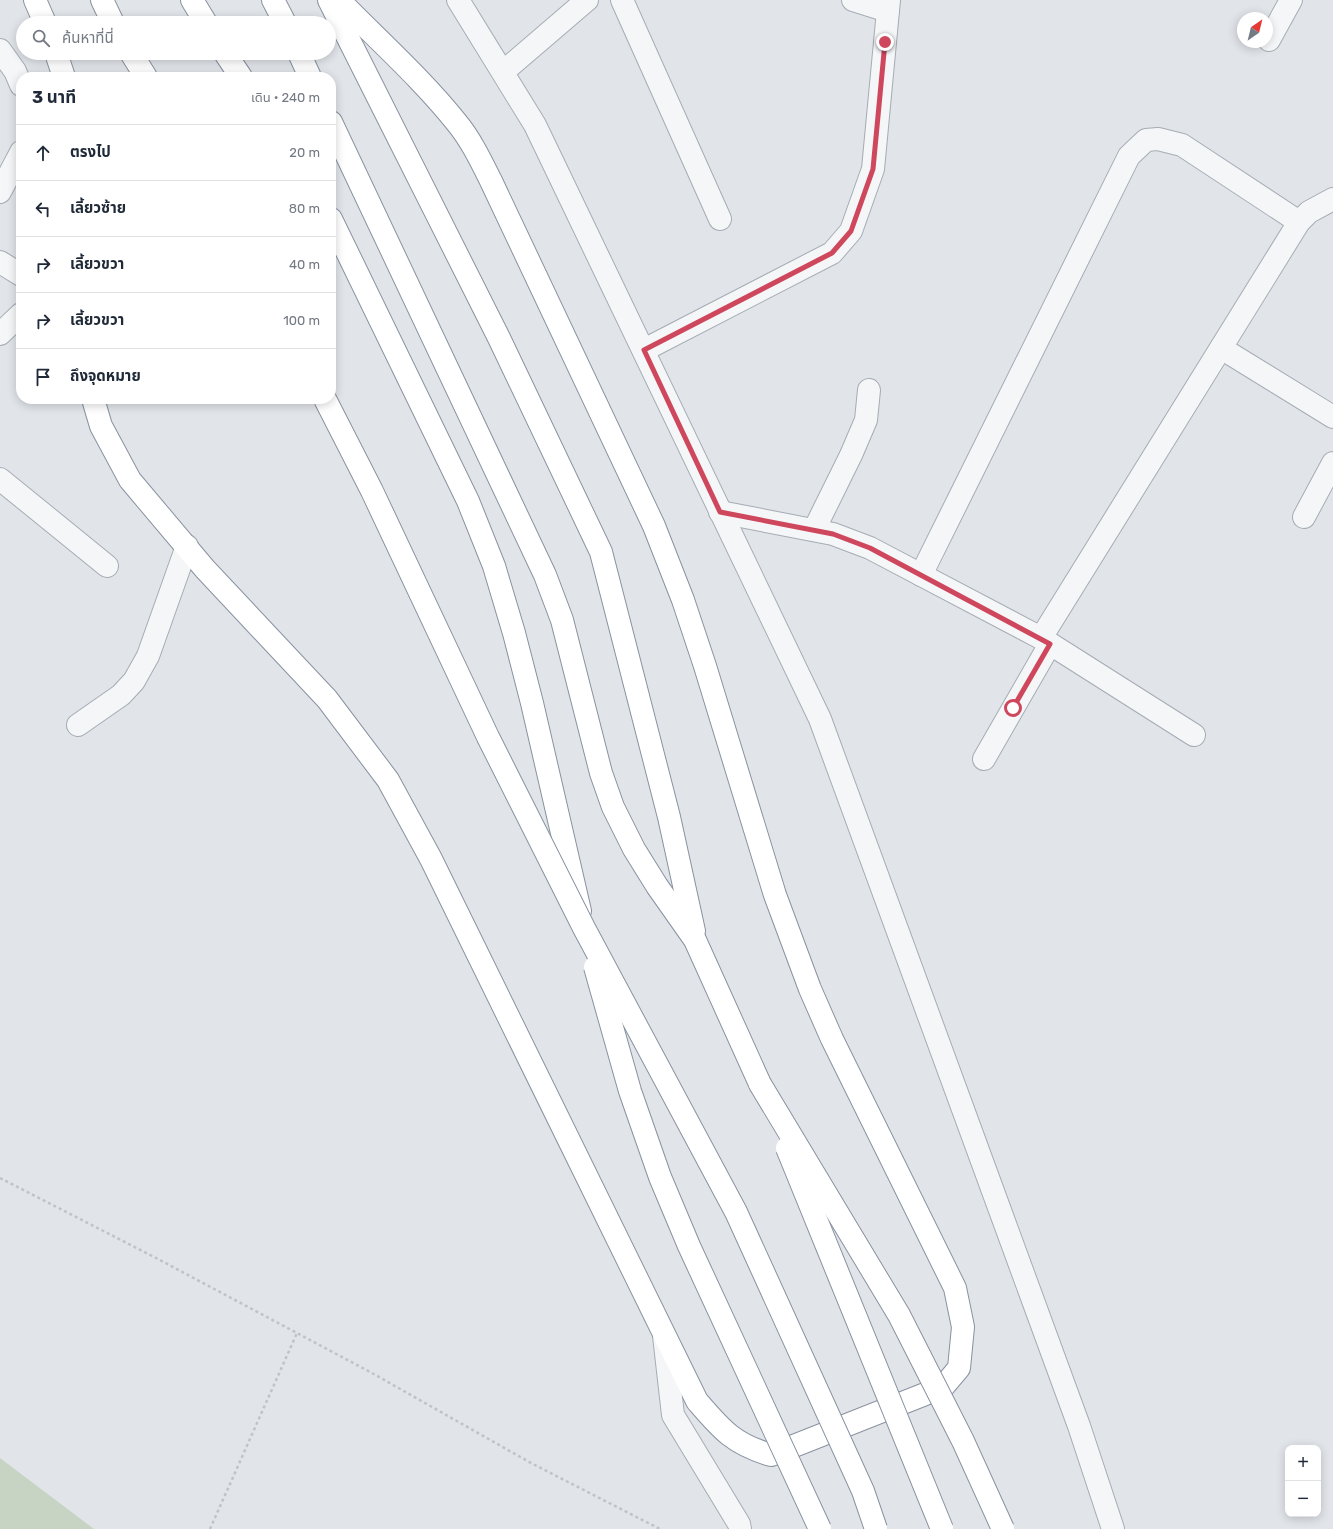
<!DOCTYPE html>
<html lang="th">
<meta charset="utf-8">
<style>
body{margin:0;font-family:Rubik,"Noto Sans Thai",sans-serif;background:#f6f6f7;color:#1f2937}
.controls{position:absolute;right:12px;bottom:12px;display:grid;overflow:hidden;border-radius:8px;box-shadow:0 2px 10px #0003}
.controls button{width:36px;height:36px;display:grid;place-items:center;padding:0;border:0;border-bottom:1px solid #e0e1e3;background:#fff;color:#1f2937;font:20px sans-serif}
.compass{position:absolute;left:1237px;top:12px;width:36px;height:36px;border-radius:50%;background:#fff;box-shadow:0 2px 10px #0003;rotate:35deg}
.stop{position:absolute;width:12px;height:12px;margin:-9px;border:3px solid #ce475d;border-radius:50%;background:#fff}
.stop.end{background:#ce475d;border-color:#fff;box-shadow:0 1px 4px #0008}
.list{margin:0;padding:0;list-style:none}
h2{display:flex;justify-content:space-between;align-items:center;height:52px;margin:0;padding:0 16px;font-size:17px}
h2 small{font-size:13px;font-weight:400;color:#747a83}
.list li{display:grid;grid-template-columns:26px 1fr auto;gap:12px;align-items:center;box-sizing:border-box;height:56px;padding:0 16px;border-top:1px solid #e0e1e3}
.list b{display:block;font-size:15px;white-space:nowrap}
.list em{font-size:13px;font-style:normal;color:#747a83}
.icon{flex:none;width:22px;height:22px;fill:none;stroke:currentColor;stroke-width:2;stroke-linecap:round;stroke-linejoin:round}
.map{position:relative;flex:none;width:1333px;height:1529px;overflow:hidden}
.search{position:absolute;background:#fff;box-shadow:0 2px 10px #0003;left:16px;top:16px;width:320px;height:44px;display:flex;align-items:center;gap:10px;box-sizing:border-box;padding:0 14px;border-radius:22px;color:#747a83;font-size:15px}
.panel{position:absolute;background:#fff;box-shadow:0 2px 10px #0003;left:16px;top:72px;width:320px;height:332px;border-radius:16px}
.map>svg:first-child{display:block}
.green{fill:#c7d4c3}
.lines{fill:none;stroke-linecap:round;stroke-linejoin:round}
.minor-casing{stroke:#a6acb4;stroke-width:24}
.highway-casing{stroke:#8992a1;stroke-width:24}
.path{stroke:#bfc3c9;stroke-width:2.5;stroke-dasharray:3 3;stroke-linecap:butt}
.minor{stroke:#f4f6f8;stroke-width:22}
.highway{stroke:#fff;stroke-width:22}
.highway-bridge-casing{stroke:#8992a1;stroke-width:24;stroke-linecap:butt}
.highway-bridge{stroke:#fff;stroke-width:22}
.route{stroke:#ce475d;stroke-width:5}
</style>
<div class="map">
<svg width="1333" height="1529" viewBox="0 0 1333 1529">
<rect width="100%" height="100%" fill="#e1e5ea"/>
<polygon class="green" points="0,1458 94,1529 0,1529"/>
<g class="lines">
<g class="minor-casing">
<g id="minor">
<polyline points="458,0 535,125 820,719 1079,1426 1113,1529"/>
<polyline points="622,0 720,219"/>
<polyline points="853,0 888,11"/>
<polyline points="1269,40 1291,0"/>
<polyline points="0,50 15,71 21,85"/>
<polyline points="503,72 587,0"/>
<polyline points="0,192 21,152"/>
<polyline points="0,262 21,275"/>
<polyline points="0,334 21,314"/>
<polyline points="1221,348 1333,417"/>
<polyline points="644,350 832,253 851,231 873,169 889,0"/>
<polyline points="0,479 107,566"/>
<polyline points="720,512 833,534 870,548 1041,638 1194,735"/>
<polyline points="1304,517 1333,463"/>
<polyline points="814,530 851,455 866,420 869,390"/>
<polyline points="921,575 1129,156 1146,140 1158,139 1182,145 1299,222"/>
<polyline points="1041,638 1299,222 1309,212 1333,199"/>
<polyline points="78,725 121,695 134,681 148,656 187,546"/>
<polyline points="984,759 1050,644"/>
<polyline points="664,1336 673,1415 739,1524 740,1529"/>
</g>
</g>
<g class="highway-casing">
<g id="highway">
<polyline points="35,0 45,23"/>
<polyline points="102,0 113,23"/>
<polyline points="192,0 206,23"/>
<polyline points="273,0 285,23"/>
<polyline points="329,0 499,338 601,552 669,817 694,931"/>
<polyline points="56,53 64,77"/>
<polyline points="131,53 146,77"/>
<polyline points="225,53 241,77"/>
<polyline points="299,53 310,77"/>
<polyline points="331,122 545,575 562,620 601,773 613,807 634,849 657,886 695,940 760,1084"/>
<polyline points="331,219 468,501 494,566 514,633 532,703 580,911"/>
<path d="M93,399L101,426L130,480L205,569L327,699L388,780L431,859L697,1401C721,1429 733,1444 771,1455L943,1387L959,1368L963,1327L955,1288L832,1039L810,989L775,895L705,666L683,600L654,526L491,181C481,161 471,140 457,123C422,79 378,40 339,0"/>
</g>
</g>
<g class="path">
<polyline points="0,1178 158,1259 372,1373 531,1463 660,1529"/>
<polyline points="210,1529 297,1333"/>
</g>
<use href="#minor" class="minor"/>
<use href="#highway" class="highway"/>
<g class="highway-bridge-casing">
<g id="highway-bridge">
<polyline points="325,399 372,491 488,737 584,928 736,1212 863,1491 876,1529"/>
<polyline points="595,967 630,1091 660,1177 689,1246 820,1529"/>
<polyline points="760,1084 899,1315 963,1441 1003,1529"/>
<polyline points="787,1148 942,1529"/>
</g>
</g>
<use href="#highway-bridge" class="highway-bridge"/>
</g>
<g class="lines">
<polyline class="route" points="885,42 873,169 851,231 832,253 644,350 720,512 833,534 870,548 1050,644 1013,708"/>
</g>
</svg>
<div class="controls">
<button>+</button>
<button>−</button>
</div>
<svg class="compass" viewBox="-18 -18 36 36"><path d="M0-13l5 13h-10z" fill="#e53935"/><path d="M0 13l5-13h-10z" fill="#747a83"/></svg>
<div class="stop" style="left:1013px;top:708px"></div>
<div class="stop end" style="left:885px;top:42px"></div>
<div class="search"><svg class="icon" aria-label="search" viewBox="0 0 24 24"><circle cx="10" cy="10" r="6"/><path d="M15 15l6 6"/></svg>ค้นหาที่นี่</div>
<section class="panel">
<h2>3 นาที<small>เดิน · 240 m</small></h2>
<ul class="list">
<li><svg class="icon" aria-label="ahead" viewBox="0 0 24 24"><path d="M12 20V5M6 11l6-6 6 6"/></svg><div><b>ตรงไป</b></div><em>20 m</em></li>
<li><svg class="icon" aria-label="left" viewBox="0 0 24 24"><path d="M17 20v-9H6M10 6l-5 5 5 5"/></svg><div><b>เลี้ยวซ้าย</b></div><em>80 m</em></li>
<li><svg class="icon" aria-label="right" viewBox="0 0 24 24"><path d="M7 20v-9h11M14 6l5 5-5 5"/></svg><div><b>เลี้ยวขวา</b></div><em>40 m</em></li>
<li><svg class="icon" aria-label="right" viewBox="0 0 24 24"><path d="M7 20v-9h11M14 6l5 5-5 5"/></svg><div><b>เลี้ยวขวา</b></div><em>100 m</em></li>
<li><svg class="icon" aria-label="arrive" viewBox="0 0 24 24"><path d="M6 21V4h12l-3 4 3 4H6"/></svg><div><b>ถึงจุดหมาย</b></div></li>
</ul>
</section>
</div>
